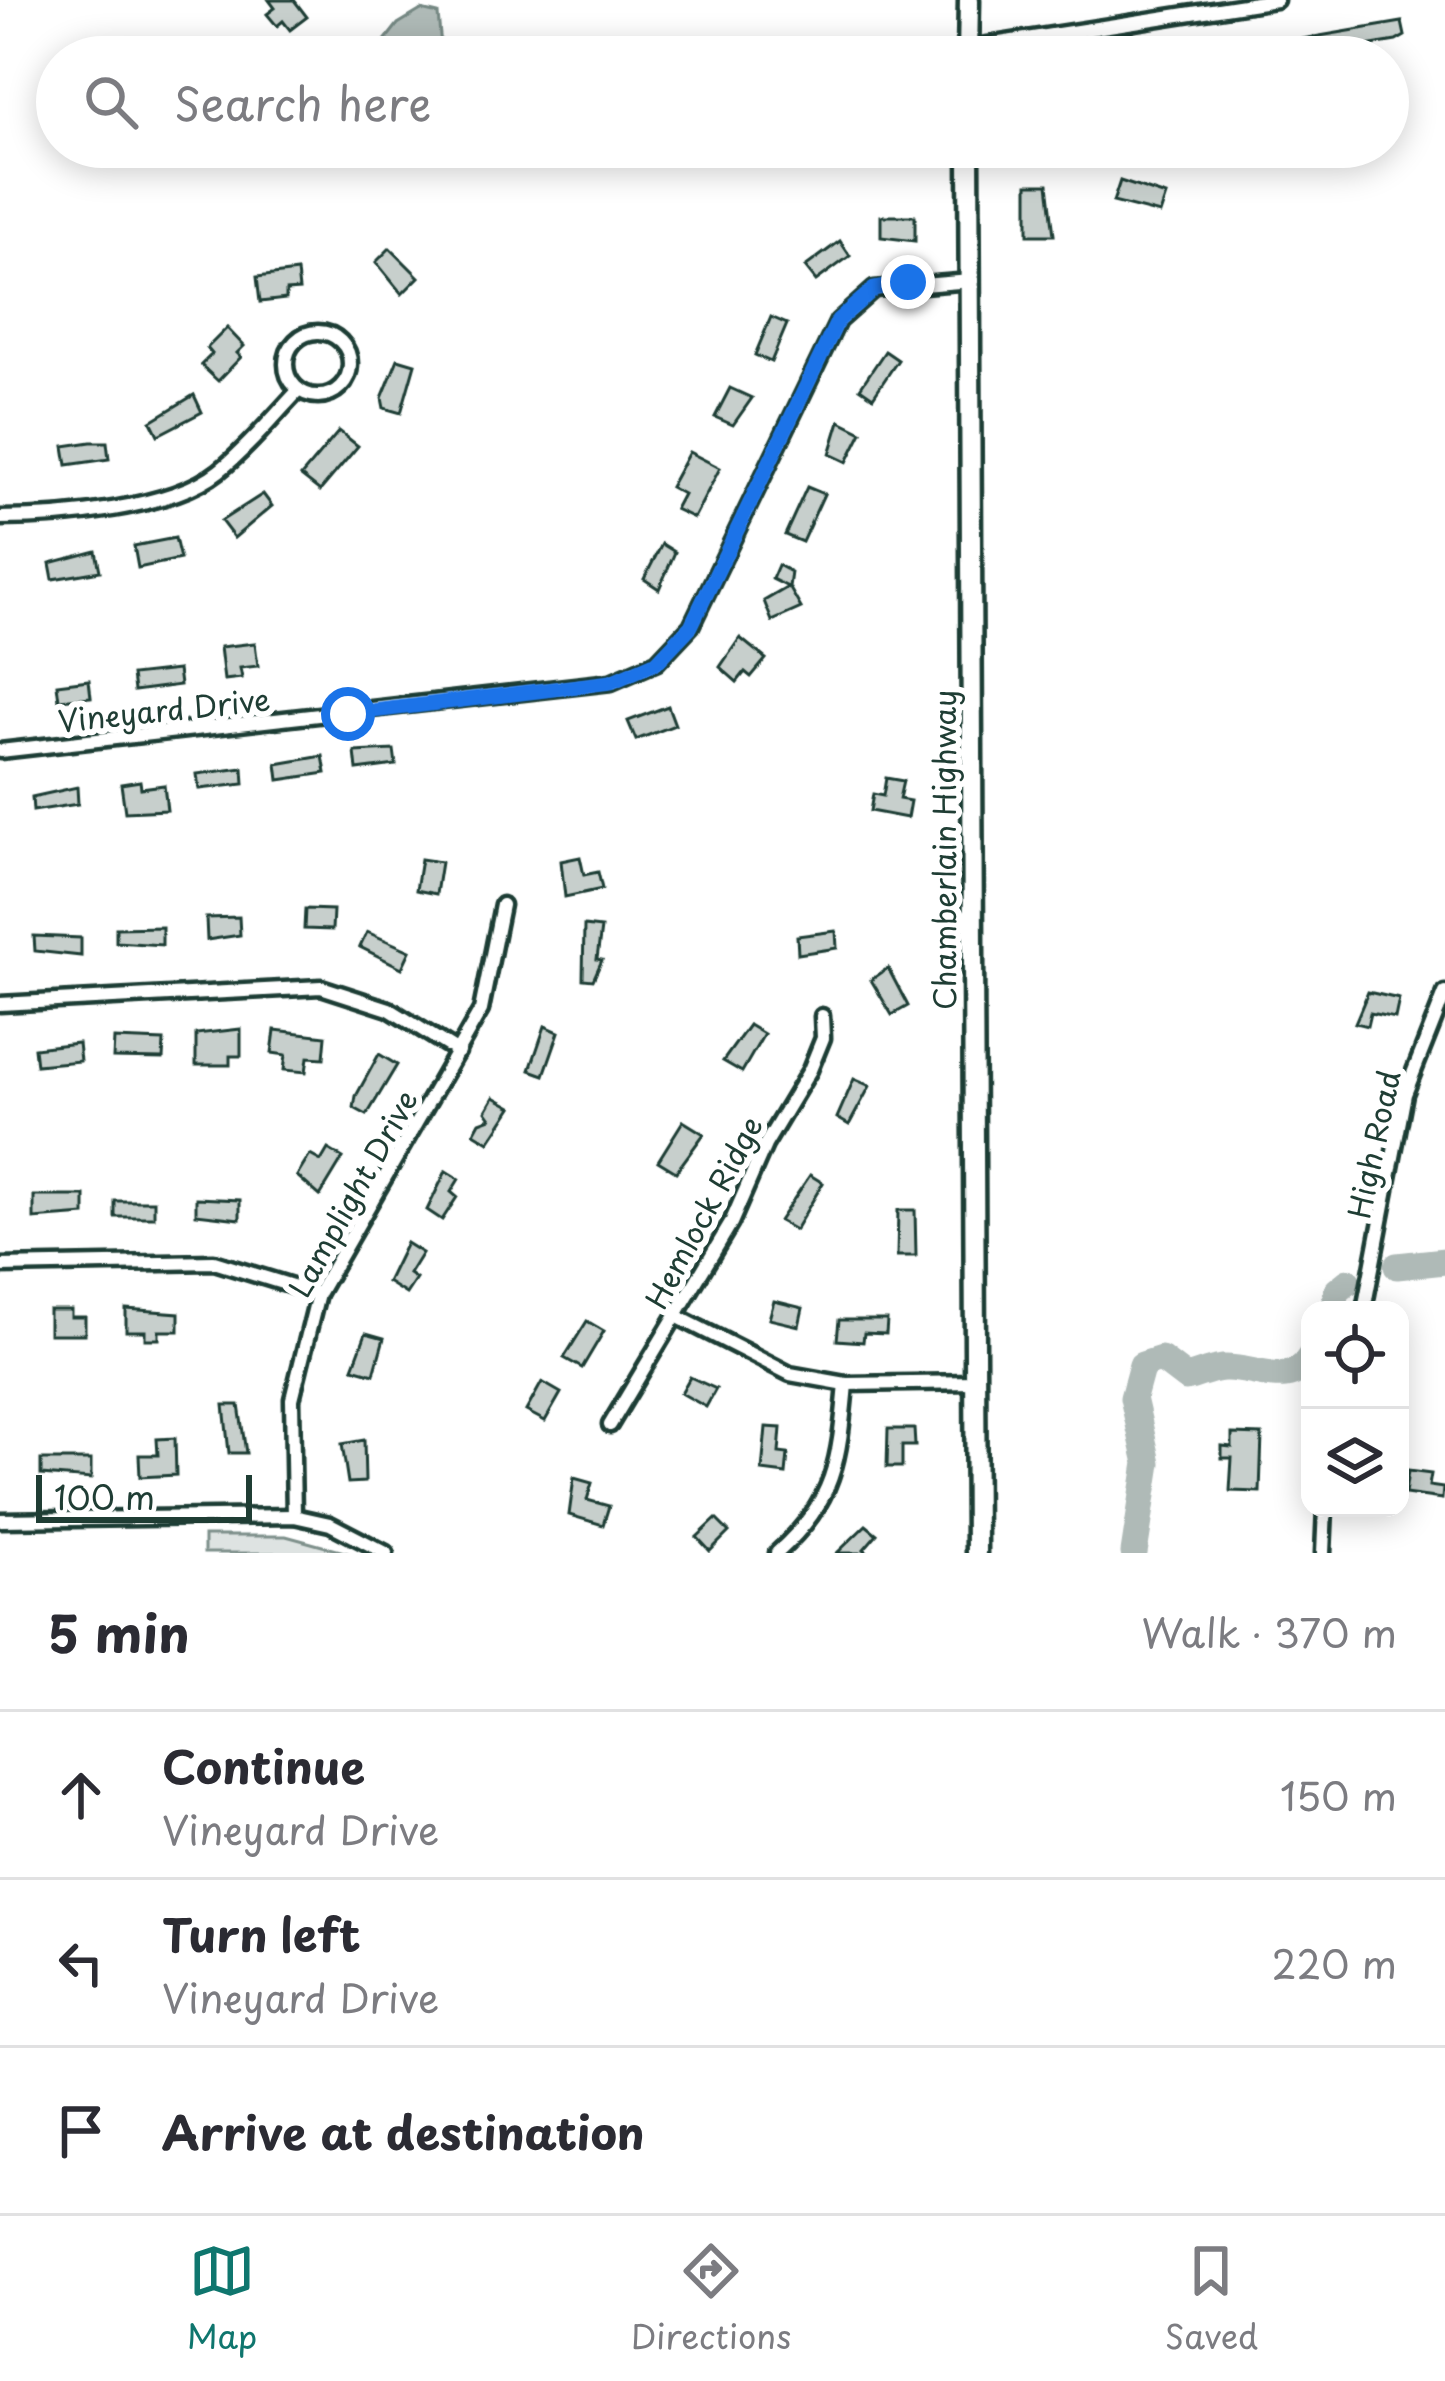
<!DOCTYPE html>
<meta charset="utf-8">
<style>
body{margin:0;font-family:"Playpen Sans",sans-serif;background:#f7f7f7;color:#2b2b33}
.controls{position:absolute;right:36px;bottom:36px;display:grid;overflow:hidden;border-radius:24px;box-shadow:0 6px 30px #0003}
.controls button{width:108px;height:108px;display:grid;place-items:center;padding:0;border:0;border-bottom:3px solid #e1e1e2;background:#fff;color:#2b2b33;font:60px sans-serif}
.scale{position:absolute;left:36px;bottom:30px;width:216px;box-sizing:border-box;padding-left:12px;border:6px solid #1f3d34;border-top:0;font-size:33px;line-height:42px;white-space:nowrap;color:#1f3d34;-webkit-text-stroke:9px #fff;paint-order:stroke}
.stop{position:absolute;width:36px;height:36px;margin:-27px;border:9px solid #1a73e8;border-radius:50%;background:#fff}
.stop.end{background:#1a73e8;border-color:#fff;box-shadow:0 3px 12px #0008}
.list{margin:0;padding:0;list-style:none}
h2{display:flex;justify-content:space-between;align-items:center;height:156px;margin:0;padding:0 48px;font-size:51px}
h2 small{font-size:39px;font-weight:400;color:#7c7c81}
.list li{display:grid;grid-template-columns:78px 1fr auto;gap:36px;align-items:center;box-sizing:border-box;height:168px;padding:0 48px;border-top:3px solid #e1e1e2}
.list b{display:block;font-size:45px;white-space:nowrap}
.list p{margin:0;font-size:39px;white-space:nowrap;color:#7c7c81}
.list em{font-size:39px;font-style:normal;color:#7c7c81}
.icon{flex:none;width:66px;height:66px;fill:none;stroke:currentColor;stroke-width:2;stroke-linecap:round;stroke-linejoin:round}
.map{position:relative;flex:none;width:1445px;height:1553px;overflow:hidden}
.search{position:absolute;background:#fff;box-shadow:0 6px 30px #0003;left:36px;right:36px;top:36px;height:132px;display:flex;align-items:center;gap:30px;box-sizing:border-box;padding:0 42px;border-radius:66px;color:#7c7c81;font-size:45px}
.sheet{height:660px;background:#fff}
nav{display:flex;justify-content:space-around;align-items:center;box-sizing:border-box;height:168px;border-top:3px solid #e1e1e2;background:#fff;font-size:33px;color:#7c7c81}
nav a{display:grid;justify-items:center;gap:6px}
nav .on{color:#0f766e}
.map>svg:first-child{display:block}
.green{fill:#dee3e2;stroke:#7e908b;stroke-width:3}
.water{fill:#afbab7;stroke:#758883;stroke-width:3}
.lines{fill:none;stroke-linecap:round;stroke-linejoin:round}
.river{stroke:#afbab7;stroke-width:27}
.building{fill:#c7cfcc;stroke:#1f3d34;stroke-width:3}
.street-casing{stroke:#1f3d34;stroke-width:21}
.secondary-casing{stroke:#1f3d34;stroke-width:27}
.street{stroke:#fff;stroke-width:12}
.secondary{stroke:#fff;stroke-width:18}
.route{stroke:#1a73e8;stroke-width:15}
.labels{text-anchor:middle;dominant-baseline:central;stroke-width:12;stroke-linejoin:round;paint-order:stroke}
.street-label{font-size:30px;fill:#1f3d34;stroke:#fff}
</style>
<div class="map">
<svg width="1445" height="1553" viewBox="0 0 1445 1553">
<rect width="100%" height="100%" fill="#fff"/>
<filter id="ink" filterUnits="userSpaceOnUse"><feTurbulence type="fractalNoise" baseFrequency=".00833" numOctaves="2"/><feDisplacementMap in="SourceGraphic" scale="24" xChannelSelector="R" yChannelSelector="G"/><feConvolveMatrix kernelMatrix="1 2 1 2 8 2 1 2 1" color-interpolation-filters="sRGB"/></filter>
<g filter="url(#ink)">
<polygon class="green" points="204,1536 286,1536 348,1553 204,1553"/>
<polygon class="water" points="421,10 438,14 442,57 372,57 398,24"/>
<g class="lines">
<g class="river">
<polyline points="1397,1266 1445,1261"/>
<polyline points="1333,1310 1337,1291 1348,1282"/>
<path d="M1134,1553L1148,1463L1133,1398L1142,1365L1161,1359L1186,1378C1198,1375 1210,1369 1223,1368C1254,1366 1290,1392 1310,1357"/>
</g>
</g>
<g class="building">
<polygon points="269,0 294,0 307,17 290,30 283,21 277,26 267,14 275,8"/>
<polygon points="1402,22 1405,36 1396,41 1305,56 1302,39"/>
<polygon points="1120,181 1166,196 1160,214 1113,202"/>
<polygon points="1028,184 1048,184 1054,235 1028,235"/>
<polygon points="881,216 915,216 915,241 881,237"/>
<polygon points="840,241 850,256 816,281 805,267"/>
<polygon points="390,248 419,277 402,294 376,262"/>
<polygon points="297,272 299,290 286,291 286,299 260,302 257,277"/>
<polygon points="771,317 787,324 771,362 755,355"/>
<polygon points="227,328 244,346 237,353 241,357 218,381 201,365 212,354 207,348"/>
<polygon points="885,351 898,360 873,397 860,388"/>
<polygon points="398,359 415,364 401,413 384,408 382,398"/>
<polygon points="730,388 752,398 733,425 715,417"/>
<polygon points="194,395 202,412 158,435 151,421"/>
<polygon points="840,421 862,432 847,462 830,454"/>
<polygon points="339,431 358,446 320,491 301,476"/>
<polygon points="91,442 107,442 109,459 67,465 64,446"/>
<polygon points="689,452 720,468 694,518 675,509 683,494 670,487"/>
<polygon points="807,487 824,494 802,542 785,535"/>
<polygon points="263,494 272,506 234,538 221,521"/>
<polygon points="175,538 180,559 138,568 134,546"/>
<polygon points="662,544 675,552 659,589 644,579"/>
<polygon points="96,551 100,571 53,579 50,563"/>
<polygon points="778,565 791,572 789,587 801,608 772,621 764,601 788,587 772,579"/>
<polygon points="740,638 766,659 751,677 745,672 737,682 720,667"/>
<polygon points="255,643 258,666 240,668 242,678 224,680 220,647"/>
<polygon points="178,670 180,685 134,691 132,675"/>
<polygon points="89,680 91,697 59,700 57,684"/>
<polygon points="668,706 675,725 636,740 628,721"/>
<polygon points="394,750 396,765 357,770 355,752"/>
<polygon points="323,756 326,773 279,780 277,764"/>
<polygon points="243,768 244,784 199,789 197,774"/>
<polygon points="886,778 903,781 899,799 910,801 907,818 870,811 873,794 883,796"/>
<polygon points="140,781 141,788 164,785 167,810 125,812 121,784"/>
<polygon points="77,787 78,804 33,811 32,797"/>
<polygon points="580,857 584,875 598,872 602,889 565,897 561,861"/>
<polygon points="421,859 441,862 436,894 416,890"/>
<polygon points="305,909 333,910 332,930 304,929"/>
<polygon points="239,917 240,935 207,940 206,918"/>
<polygon points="584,926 601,928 597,959 602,960 593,980 583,979"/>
<polygon points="162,927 162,945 116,942 116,928"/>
<polygon points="836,931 837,948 798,954 797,936"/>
<polygon points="367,932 410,951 402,968 360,947"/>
<polygon points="34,936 81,938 81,956 35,951"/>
<polygon points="888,968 908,1006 892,1015 871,980"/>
<polygon points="1368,992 1399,999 1395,1018 1370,1013 1367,1026 1355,1023"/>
<polygon points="749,1025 764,1034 742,1072 723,1061"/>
<polygon points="545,1026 559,1032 544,1075 530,1070"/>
<polygon points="241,1029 241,1056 230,1056 230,1065 196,1065 196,1034"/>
<polygon points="275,1030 326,1036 324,1058 308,1057 306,1072 284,1070 286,1055 272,1053"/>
<polygon points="114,1039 164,1041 163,1059 113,1058"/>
<polygon points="78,1043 80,1061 36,1065 34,1048"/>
<polygon points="379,1054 397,1065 367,1115 354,1108 356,1096"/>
<polygon points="854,1079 870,1086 849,1125 837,1118"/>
<polygon points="494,1097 512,1107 489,1142 474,1133 480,1122 491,1118 486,1111"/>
<polygon points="683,1121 704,1134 676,1172 658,1161"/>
<polygon points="328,1149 343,1158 320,1196 297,1176 310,1155 321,1161"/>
<polygon points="446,1171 459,1179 451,1192 457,1197 442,1220 427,1210"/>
<polygon points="810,1175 823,1183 795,1230 779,1221"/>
<polygon points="34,1196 85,1196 85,1215 34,1219"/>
<polygon points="196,1198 240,1200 240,1219 196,1214"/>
<rect x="115" y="1201" width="39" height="16"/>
<polygon points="898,1210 915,1210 916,1256 897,1256"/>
<polygon points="406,1243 422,1253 409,1274 416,1279 406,1294 387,1282"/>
<polygon points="774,1301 803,1308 799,1326 769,1319"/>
<polygon points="126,1309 179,1313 179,1331 159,1331 159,1339 145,1339 145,1331 126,1331"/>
<polygon points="49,1310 71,1310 71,1317 85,1317 85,1334 49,1334"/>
<polygon points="839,1320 887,1320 886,1334 864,1333 863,1342 837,1340"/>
<polygon points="587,1321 604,1331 582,1368 564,1358"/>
<polygon points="366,1333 384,1338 374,1374 353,1368"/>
<polygon points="690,1377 716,1389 706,1407 681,1393"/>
<polygon points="542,1382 561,1393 545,1421 526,1411"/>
<polygon points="224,1405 239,1405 246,1453 229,1453"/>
<polygon points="766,1427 781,1428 779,1453 788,1454 786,1474 762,1471"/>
<polygon points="888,1429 914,1429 915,1446 902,1446 902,1467 887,1467"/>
<polygon points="1232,1434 1262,1435 1260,1492 1230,1491 1232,1458 1222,1458 1222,1446 1232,1447"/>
<polygon points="175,1438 176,1475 140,1477 139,1455 158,1455 157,1439"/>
<polygon points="364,1440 365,1482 348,1483 342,1444"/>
<polygon points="41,1460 91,1460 91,1479 41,1475"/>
<polygon points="1408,1471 1431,1474 1429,1486 1443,1488 1442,1499 1405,1494"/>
<polygon points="574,1478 592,1483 587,1500 609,1506 603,1525 569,1515"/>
<polygon points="716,1519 729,1532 710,1551 697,1537"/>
<polygon points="866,1525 877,1534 864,1549 869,1553 837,1553"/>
</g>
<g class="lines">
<g class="street-casing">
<g id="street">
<polyline points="968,48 1276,0"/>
<circle cx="318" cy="364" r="32"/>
<path d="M0,518C60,518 171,509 219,471C248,448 273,417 299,390"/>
<polyline points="0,751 611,682 657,662 691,626 838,321 874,289 971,281"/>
<polyline points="0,1004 321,987 389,1009 458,1052"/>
<polyline points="0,1266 214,1262 318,1294"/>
<polyline points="1364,1310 1405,1094 1445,993"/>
<polyline points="676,1316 790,1374 846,1384 976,1382"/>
<polyline points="610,1425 731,1223 765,1145 810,1070 823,1038 822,1016"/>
<polyline points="294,1516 292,1399 318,1294 481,1010 502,905"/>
<polyline points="0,1520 294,1516 330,1524 386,1553"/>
<path d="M777,1553C836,1499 839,1461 846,1384"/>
<polyline points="1323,1553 1325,1508"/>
</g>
</g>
<g class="secondary-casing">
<g id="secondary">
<polyline points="968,57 969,0"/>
<polyline points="969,147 976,1553"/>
</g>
</g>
<use href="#street" class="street"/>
<use href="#secondary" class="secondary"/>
</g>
</g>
<g class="lines" filter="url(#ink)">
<polyline class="route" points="348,714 611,682 657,662 691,626 838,320 874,289 908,282"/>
</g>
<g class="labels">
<g class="street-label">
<text transform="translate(164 709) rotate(-6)">Vineyard Drive</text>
<text transform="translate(943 850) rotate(-90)">Chamberlain Highway</text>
<text transform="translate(1373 1144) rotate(-78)">High Road</text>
<text transform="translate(352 1193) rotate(-61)">Lamplight Drive</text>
<text transform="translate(703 1212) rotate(-62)">Hemlock Ridge</text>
</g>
</g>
</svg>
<div class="controls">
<button><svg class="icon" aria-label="locate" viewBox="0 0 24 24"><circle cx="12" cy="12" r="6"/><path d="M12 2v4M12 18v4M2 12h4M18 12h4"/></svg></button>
<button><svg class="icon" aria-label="layers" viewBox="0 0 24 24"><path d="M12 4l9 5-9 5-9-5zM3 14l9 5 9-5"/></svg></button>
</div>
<div class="scale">100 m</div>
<div class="stop" style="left:348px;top:714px"></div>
<div class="stop end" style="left:908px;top:282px"></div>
<div class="search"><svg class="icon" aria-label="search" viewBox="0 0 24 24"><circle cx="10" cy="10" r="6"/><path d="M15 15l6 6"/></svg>Search here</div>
</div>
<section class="sheet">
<h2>5 min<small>Walk · 370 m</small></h2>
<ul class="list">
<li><svg class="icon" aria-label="ahead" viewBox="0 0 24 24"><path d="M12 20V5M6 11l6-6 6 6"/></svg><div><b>Continue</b><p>Vineyard Drive</p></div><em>150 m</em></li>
<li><svg class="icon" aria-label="left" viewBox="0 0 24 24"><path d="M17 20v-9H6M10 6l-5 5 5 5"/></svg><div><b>Turn left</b><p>Vineyard Drive</p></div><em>220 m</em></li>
<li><svg class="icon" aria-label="arrive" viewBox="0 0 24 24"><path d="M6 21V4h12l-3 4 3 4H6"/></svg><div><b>Arrive at destination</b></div></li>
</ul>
</section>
<nav>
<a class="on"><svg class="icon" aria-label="map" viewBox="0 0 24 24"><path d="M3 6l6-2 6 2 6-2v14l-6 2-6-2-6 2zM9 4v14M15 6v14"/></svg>Map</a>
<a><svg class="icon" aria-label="directions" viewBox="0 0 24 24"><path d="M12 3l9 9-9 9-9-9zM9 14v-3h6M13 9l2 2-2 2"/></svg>Directions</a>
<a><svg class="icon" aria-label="saved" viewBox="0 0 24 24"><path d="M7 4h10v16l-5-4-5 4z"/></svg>Saved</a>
</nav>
